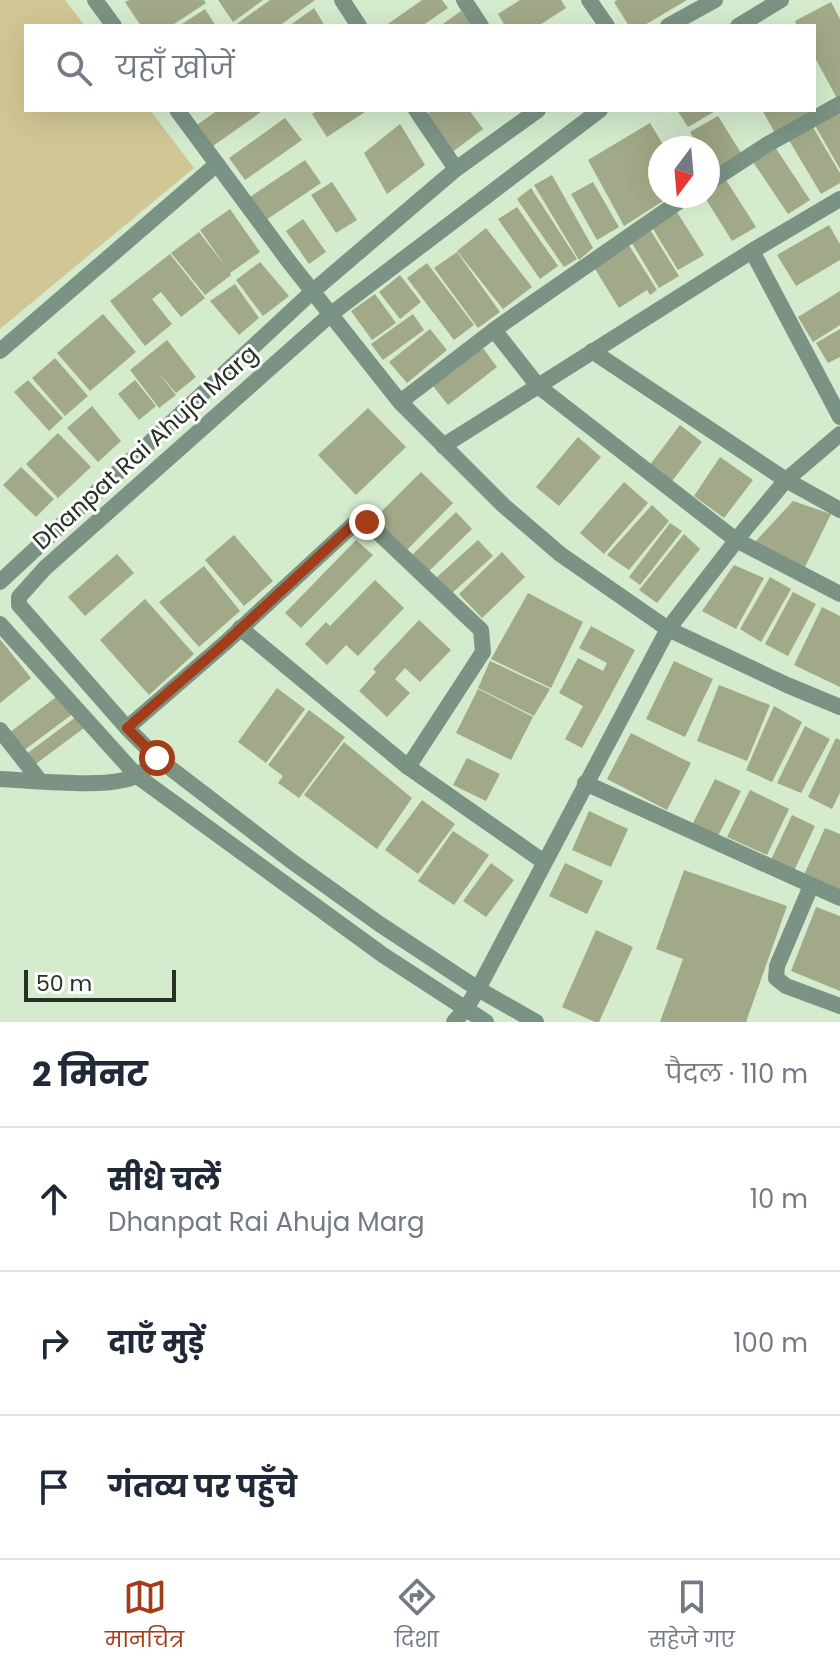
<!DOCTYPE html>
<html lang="hi">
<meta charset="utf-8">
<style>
body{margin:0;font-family:Poppins,"Noto Sans Devanagari",sans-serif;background:#f2f2f3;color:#1f2937}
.compass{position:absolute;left:648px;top:136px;width:72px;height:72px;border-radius:50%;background:#fff;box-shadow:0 8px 32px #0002;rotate:196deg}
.scale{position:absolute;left:24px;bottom:20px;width:152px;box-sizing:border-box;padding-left:8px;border:4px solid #283126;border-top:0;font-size:22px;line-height:28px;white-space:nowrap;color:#283126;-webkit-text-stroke:6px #fff;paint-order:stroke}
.stop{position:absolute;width:24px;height:24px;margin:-18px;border:6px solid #a33c18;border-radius:50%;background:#fff}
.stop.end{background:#a33c18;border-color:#fff;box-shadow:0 2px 8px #0008}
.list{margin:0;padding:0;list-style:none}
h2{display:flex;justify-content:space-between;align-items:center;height:104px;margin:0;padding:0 32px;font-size:34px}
h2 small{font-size:26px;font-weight:400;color:#747a83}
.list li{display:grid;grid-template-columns:52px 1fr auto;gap:24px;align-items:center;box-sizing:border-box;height:144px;padding:0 32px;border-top:2px solid #e0e1e3}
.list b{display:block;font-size:30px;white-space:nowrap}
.list p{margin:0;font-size:26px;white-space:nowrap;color:#747a83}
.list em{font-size:26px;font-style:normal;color:#747a83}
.icon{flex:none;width:44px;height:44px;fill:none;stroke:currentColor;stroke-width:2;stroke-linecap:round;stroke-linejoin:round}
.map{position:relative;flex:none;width:840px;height:1022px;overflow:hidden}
.search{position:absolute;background:#fff;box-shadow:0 8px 32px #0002;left:24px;right:24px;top:24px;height:88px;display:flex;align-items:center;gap:20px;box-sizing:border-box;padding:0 28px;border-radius:0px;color:#747a83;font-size:30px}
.sheet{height:536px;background:#fff}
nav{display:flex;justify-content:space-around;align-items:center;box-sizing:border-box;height:112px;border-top:2px solid #e0e1e3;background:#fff;font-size:22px;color:#747a83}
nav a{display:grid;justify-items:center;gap:4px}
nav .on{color:#a33c18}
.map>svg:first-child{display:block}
.green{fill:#d1c795}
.building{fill:#a1a988}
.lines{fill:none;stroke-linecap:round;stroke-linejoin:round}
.street{stroke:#7a9384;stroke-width:16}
.route{stroke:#a33c18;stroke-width:10}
.labels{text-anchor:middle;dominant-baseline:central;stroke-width:6;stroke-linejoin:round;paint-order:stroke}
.street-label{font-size:24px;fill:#283126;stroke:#fff}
</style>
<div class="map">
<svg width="840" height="1022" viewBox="0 0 840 1022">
<rect width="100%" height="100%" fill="#d4ebcd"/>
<polygon class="green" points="0,0 65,0 85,26 26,26 26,110 150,110 194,168 0,329"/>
<g class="building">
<polygon points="129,0 204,0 206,3 171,26 141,26 125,2"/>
<polygon points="218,0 263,0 233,22"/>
<polygon points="270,0 315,0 279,26 234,26"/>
<polygon points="422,0 442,0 448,8 422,26 385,26"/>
<polygon points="520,0 561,0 566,8 538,26 505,26 498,14"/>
<polygon points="617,0 687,0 643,26 629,26 614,2"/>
<polygon points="831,2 840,19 840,104 814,56 814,26 797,26 795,21"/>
<polygon points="314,8 325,26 289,26"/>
<polygon points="205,9 216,26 179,26"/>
<polygon points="461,11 472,26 440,26"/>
<polygon points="840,108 840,169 813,122"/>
<polygon points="218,110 264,110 213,146 197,125"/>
<polygon points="319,110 368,110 327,137 312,114"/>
<polygon points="432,110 469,110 483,129 451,153 424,116"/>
<polygon points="677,110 717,110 688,127"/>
<polygon points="762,110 809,110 811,113 775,133"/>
<polygon points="718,116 741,153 713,170 708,162 708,148 699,148 690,132"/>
<polygon points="285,118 302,140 245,180 229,158"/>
<polygon points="650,123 665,148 660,148 660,196 671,196 624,226 588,160"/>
<polygon points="400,124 425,165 387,194 364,153"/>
<polygon points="811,124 840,173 840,183 821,194 787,137"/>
<polygon points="775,147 810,200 788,214 753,162"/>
<polygon points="305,160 321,183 263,222 247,199"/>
<polygon points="552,175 593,248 579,260 534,185"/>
<polygon points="726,180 756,227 732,241 704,196 708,196 708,191"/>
<polygon points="332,182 357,220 336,233 311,195"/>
<polygon points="593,182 619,227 597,240 571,194"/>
<polygon points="531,188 577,259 564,267 517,199"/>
<polygon points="517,207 558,266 540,279 498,219"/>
<polygon points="230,209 260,252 230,273 231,275 205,295 171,253 199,232 226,267 200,230"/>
<polygon points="675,209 704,255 678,270 650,224"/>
<polygon points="303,219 326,252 309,264 286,231"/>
<polygon points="829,225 840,244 840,260 796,286 777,255"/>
<polygon points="486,228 532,287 503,309 457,251"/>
<polygon points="649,228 679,276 659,288 630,240"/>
<polygon points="627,242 657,290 650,295 647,290 619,308 592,264"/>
<polygon points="457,252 500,312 478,328 434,268"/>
<polygon points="170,254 205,298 181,317 161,292 152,299 172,324 145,346 110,301"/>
<polygon points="260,262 289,296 263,316 236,280"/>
<polygon points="427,263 474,325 454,340 407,278"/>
<polygon points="400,275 421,302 400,319 379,292"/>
<polygon points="235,284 259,318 239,335 210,301"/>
<polygon points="840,291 840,325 813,342 798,317"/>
<polygon points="375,294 396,323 372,340 351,311"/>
<polygon points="103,314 136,352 90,391 57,353"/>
<polygon points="413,314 424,330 383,360 371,344"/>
<polygon points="430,329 447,350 407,383 389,362"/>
<polygon points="840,329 840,357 828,363 816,343"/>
<polygon points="167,340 196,377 176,393 158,372 176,395 159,408 130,370"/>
<polygon points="480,344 497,367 448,405 430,382"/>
<polygon points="55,358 88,396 65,416 32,378"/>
<polygon points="28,380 63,418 49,431 14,392"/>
<polygon points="135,380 156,406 139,420 118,394"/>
<polygon points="92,406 121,441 98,462 67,428"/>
<polygon points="368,408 406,447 356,495 318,455"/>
<polygon points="680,425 702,442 672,481 649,466"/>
<polygon points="58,433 91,467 58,498 26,464"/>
<polygon points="578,437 601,457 559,506 536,487"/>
<polygon points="720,457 753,480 724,518 694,496"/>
<polygon points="21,467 54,499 36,517 3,485"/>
<polygon points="421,472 453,503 405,552 373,520"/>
<polygon points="624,482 648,503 604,554 580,533"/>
<polygon points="793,501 831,514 805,567 754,543"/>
<polygon points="652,505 669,521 629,570 607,555"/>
<polygon points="456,512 472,529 427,573 411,556"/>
<polygon points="670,523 682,531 640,585 629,577"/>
<polygon points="684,534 700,549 657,603 639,590"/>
<polygon points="234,535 273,581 244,606 205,560"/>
<polygon points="356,540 373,555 301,628 285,613"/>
<polygon points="478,540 493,556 451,594 436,578"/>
<polygon points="502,552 525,577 482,618 459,594"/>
<polygon points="117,554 134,573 85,616 68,597"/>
<polygon points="734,565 764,578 736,629 702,611"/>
<polygon points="204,566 240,611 199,647 159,602"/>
<polygon points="770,577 791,589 761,642 740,629"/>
<polygon points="375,580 404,608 358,656 346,645 327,665 305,644 326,622 330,626"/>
<polygon points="793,592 816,604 788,656 765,644"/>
<polygon points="528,593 583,622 551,688 491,659"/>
<polygon points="145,599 194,654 149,695 100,640"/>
<polygon points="822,607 840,616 840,687 794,665"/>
<polygon points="419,620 451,650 420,682 405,668 395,679 410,693 387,717 359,691 376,672 373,669"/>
<polygon points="591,626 635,650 582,748 565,739 583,706 559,693 578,658 603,671 607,663 579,648"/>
<polygon points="0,639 31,678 0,703"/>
<polygon points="490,661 550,689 534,716 478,688"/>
<polygon points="674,661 713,679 685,737 646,719"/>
<polygon points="719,685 770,705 747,761 697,741"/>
<polygon points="277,688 305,709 266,763 238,742"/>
<polygon points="478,689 533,717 511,760 456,733"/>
<polygon points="60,694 74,713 23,751 9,733"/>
<polygon points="774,706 802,722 772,782 746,770"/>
<polygon points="309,710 345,737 299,798 278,783 283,776 268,765"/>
<polygon points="76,717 84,728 33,766 25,755"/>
<polygon points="805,726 830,739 801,793 777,783"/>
<polygon points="631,733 691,763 667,810 607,779"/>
<polygon points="836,738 840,740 840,793 832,809 808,797"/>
<polygon points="344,742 412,798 377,849 304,795"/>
<polygon points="467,758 500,774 486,801 453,785"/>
<polygon points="715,779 741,791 718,836 692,825"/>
<polygon points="750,790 789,809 767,855 727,837"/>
<polygon points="422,800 455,824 418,874 385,850"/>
<polygon points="589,811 628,829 611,867 572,850"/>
<polygon points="792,815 815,826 793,873 770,862"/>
<polygon points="825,828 840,834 840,891 804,875"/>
<polygon points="453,831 489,855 454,905 418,881"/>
<polygon points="491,863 514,880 486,917 463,901"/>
<polygon points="565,863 603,881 587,914 549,896"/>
<polygon points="684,870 787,906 746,1022 660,1022 683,959 656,949"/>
<polygon points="816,907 840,916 840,991 791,971"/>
<polygon points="596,930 633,947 599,1022 595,1022 562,1007"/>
</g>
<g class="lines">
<g class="street">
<polyline points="95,0 114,26"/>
<polyline points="342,0 359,26"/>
<polyline points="464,0 481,26"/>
<polyline points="589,0 607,26"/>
<polyline points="668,26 715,0"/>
<polyline points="738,26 781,0"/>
<polyline points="177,110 290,263 400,402 503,505 560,554 668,629 787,685 840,707"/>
<polyline points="416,110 456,169"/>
<polyline points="708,183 768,144 840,104"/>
<polyline points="752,251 840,417"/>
<polyline points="494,330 538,386 736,540 840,594"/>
<polyline points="0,351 217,164"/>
<polyline points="592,351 786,480 840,510"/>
<polyline points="400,402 498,327 687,196"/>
<polyline points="443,446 752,251 840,199"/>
<polyline points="0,582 313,291 456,169 538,110"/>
<polyline points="0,624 137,776 383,955 486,1022"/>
<polyline points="240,628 408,767 544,862"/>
<polyline points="127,728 225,643 357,521 367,522 481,630 483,652 408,767"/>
<polyline points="0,730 40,781"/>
<path d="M0,779C31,780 114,790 138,775C145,771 151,764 157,758"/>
<polyline points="585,783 840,898"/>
<polyline points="811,886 777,966 776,978 786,986 840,1006"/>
<polyline points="454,1022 465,1010 478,989 668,629 746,528 786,480 840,434"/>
<polyline points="536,1022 478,989 378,923 290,860 157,758 127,728 19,605 19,597 45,568 331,314 600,110"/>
</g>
</g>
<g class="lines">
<polyline class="route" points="157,758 127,728 225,643 357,521 367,522"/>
</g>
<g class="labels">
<g class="street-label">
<text transform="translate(145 447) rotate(-42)">Dhanpat Rai Ahuja Marg</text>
</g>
</g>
</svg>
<svg class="compass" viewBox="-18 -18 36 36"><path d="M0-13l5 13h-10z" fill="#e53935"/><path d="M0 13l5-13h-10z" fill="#747a83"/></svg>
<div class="scale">50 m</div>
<div class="stop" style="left:157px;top:758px"></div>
<div class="stop end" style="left:367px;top:522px"></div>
<div class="search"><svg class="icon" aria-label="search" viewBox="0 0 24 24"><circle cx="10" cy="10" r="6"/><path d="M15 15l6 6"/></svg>यहाँ खोजें</div>
</div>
<section class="sheet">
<h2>2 मिनट<small>पैदल · 110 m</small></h2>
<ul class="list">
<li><svg class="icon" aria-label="ahead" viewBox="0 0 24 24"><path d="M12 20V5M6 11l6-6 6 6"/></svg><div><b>सीधे चलें</b><p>Dhanpat Rai Ahuja Marg</p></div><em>10 m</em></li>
<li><svg class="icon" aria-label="right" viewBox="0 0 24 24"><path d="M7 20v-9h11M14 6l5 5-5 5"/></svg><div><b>दाएँ मुड़ें</b></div><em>100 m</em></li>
<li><svg class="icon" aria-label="arrive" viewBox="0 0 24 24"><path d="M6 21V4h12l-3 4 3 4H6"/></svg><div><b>गंतव्य पर पहुँचे</b></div></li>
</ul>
</section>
<nav>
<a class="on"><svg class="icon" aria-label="map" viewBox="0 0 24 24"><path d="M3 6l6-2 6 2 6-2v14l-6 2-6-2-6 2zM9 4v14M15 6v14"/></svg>मानचित्र</a>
<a><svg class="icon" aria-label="directions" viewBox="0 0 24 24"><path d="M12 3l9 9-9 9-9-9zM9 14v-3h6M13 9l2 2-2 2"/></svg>दिशा</a>
<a><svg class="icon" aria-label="saved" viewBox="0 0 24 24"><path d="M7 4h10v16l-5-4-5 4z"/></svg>सहेजे गए</a>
</nav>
